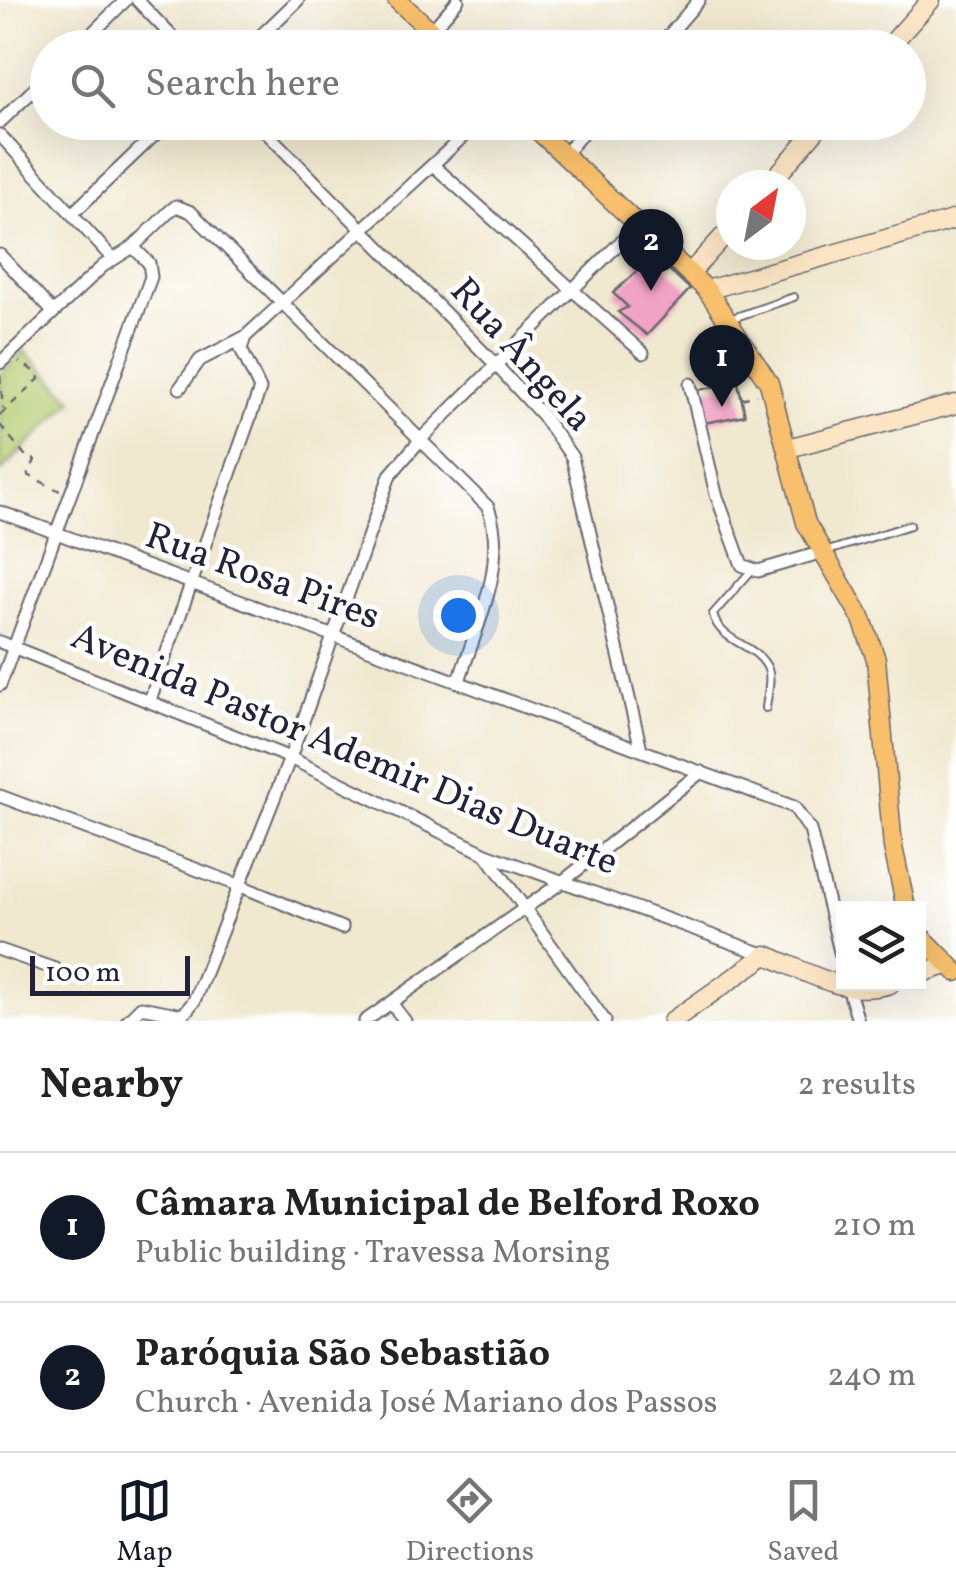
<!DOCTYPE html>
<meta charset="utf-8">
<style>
body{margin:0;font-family:Vollkorn,serif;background:#f2f2f2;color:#222}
.controls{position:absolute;right:30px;bottom:30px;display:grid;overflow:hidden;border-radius:0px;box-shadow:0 10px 40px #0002}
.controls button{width:90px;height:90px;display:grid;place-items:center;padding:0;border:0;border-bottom:2px solid #e0e0e0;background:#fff;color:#222;font:50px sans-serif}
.compass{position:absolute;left:716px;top:170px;width:90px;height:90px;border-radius:50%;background:#fff;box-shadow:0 10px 40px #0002;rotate:32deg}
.scale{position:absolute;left:30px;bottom:25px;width:160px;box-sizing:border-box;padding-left:10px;border:5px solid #22223b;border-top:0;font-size:28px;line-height:35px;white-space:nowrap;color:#22223b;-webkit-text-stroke:8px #fff;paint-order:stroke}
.you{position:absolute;left:458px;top:615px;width:35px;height:35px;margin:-25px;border:8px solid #fff;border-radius:50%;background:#1a73e8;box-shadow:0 0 0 15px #1a73e833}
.badge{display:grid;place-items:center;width:65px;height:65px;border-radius:50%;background:#111827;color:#fff;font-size:32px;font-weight:700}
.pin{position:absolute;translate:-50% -82px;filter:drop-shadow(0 2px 5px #0008)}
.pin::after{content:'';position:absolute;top:52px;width:35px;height:30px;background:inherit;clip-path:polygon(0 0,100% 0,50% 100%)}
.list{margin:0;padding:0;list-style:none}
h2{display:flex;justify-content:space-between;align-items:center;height:130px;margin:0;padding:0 40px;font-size:42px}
h2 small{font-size:32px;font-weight:400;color:#767676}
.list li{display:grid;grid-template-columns:65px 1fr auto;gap:30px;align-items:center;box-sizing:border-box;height:150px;padding:0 40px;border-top:2px solid #e0e0e0}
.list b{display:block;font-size:38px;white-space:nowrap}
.list p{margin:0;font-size:32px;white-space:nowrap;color:#767676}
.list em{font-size:32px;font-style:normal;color:#767676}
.icon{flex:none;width:55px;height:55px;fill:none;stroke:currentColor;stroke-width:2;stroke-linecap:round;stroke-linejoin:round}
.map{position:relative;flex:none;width:956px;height:1021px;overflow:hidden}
.search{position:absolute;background:#fff;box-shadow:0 10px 40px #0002;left:30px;right:30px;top:30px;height:110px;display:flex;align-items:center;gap:25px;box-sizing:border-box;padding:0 35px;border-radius:55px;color:#767676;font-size:38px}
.sheet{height:430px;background:#fff}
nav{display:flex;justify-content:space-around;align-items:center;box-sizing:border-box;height:140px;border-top:2px solid #e0e0e0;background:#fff;font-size:28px;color:#767676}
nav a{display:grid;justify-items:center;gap:5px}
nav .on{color:#111827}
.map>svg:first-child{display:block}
.green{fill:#b4cc71;stroke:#6b7756;stroke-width:2.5}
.building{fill:#f1a3c5}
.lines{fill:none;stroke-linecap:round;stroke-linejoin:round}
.lane-casing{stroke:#6a676f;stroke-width:10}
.street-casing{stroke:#6a676f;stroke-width:15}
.secondary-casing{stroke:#6a676f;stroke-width:21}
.primary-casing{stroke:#6a676f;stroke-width:21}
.path{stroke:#6a676f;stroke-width:2.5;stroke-dasharray:8 8;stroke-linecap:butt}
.lane{stroke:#fff;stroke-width:6}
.street{stroke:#fff;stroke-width:11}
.secondary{stroke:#fce5c4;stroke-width:18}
.primary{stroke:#f8bf6c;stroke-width:18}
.labels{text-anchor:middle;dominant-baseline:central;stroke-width:9;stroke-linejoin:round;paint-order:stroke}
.street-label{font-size:38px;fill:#22223b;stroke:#fff}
</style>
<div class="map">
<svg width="956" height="1021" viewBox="0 0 956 1021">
<rect width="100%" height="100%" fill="#fff"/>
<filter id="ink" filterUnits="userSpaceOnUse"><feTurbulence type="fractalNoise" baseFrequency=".01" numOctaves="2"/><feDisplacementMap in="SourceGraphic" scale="20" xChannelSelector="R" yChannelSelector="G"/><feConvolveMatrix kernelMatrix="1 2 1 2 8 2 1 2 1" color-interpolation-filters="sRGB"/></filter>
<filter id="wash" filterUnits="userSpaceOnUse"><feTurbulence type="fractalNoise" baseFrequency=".0048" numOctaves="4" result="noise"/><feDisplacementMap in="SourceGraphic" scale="40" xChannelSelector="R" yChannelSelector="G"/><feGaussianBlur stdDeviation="2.25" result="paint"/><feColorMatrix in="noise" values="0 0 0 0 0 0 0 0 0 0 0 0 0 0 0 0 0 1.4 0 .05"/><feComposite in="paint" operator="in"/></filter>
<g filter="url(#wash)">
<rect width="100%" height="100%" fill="#f0e8cf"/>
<polygon class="green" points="24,351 73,400 0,472 0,374"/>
<g id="blocks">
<g class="building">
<polygon points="649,251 690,289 647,335 618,312 628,307 613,293 639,270 635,266"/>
<polygon points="738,382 745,415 704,423 698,390"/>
</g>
</g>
</g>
<g filter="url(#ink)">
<use href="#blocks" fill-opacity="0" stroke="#6a676f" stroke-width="2.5"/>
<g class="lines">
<g class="lane-casing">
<g id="lane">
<polyline points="730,319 794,297"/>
<polyline points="825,552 910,525"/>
<path d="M752,570L713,614C719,643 757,643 768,669C772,679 767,697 766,708"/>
</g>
</g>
<g class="street-casing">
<g id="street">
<polyline points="137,0 183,48"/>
<polyline points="432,30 458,0"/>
<polyline points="77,48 126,0"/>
<polyline points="248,48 298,0"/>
<polyline points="658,48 699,0"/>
<polyline points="0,122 48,76"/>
<polyline points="256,122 496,365 542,415 572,457 641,749"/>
<polyline points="0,135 112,258"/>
<polyline points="564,155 592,122"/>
<polyline points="434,166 643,353"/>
<polyline points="72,214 168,122"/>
<polyline points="0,255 53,312"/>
<path d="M0,363L103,266L133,247L171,210L176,206L191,212L488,507C509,563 476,627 459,681"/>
<polyline points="690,384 716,494 742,565 758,571 823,552"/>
<polyline points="180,388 200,360 245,337 479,122"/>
<polyline points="0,512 794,807 810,830 844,968"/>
<polyline points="0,642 290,758 486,854 766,955"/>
<polyline points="0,685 151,277 149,263 133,247"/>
<polyline points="150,700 260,389 241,349 245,337"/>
<polyline points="0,796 241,886 342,928"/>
<polyline points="486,854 605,1021"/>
<polyline points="0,950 55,969"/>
<polyline points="847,984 858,1021"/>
<polyline points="391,1003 405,1021"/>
<polyline points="127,1021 141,1007 183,1015 194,1001 290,758 390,475 422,438 638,225"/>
<polyline points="365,1021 562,882 701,772"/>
</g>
</g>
<g class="secondary-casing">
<g id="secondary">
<polyline points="888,48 931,0"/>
<polyline points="769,185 823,122"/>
<polyline points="690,273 731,228"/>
<polyline points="707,290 956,219"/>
<polyline points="788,448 956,404"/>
<polyline points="918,974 947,965"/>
<path d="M672,1021L766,955C806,971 846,998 890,984"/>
</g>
</g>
<g class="primary-casing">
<g id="primary">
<polyline points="397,0 450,48"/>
<polyline points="529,122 707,290 769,383 806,523 862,619 876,659 893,847 906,908"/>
<polyline points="918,933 956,972"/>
</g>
</g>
<g class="path">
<polyline points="0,375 3,408"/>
<polyline points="741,399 757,395"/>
<polyline points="0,415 39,379 38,373 19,362"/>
<polyline points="0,425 25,455 35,460 28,475 60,491"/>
</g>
<use href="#lane" class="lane"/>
<use href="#street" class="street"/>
<use href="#secondary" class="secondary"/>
<use href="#primary" class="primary"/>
</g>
</g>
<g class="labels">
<g class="street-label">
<text transform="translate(520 356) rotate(48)">Rua Ângela</text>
<text transform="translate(262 578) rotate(20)">Rua Rosa Pires</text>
<text transform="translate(344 751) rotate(23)">Avenida Pastor Ademir Dias Duarte</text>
</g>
</g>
</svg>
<div class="controls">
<button><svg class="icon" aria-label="layers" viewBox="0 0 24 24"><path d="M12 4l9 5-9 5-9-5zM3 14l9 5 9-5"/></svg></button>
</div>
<svg class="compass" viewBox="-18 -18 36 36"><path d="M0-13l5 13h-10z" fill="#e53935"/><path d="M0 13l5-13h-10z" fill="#767676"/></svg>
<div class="scale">100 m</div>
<div class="you"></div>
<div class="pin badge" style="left:722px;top:407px">1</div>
<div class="pin badge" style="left:651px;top:291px">2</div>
<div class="search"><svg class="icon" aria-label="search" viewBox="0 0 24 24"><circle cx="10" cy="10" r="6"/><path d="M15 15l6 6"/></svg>Search here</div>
</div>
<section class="sheet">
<h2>Nearby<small>2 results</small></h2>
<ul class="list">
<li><span class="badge">1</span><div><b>Câmara Municipal de Belford Roxo</b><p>Public building · Travessa Morsing</p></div><em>210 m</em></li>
<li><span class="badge">2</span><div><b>Paróquia São Sebastião</b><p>Church · Avenida José Mariano dos Passos</p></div><em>240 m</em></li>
</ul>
</section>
<nav>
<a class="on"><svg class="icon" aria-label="map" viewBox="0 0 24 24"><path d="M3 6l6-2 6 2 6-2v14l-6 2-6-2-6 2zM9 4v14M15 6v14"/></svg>Map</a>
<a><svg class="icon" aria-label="directions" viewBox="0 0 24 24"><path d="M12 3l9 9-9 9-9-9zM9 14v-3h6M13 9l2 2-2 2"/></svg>Directions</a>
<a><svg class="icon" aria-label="saved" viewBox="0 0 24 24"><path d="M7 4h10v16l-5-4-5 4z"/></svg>Saved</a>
</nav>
